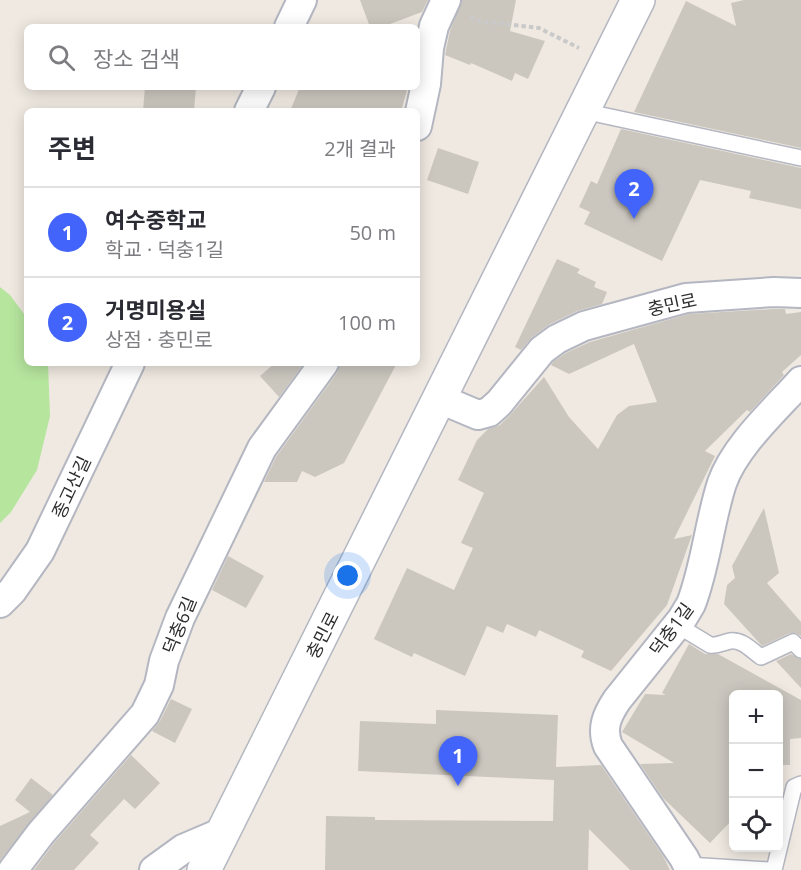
<!DOCTYPE html>
<html lang="ko">
<meta charset="utf-8">
<style>
body{margin:0;font-family:"Open Sans","Noto Sans KR",sans-serif;background:#f2f2f3;color:#2b2b33}
.controls{position:absolute;right:18px;bottom:18px;display:grid;overflow:hidden;border-radius:9px;box-shadow:0 3px 15px #0003}
.controls button{width:54px;height:54px;display:grid;place-items:center;padding:0;border:0;border-bottom:2px solid #e1e1e2;background:#fff;color:#2b2b33;font:30px sans-serif}
.you{position:absolute;left:348px;top:576px;width:21px;height:21px;margin:-15px;border:4px solid #fff;border-radius:50%;background:#1a73e8;box-shadow:0 0 0 9px #1a73e833}
.badge{display:grid;place-items:center;width:39px;height:39px;border-radius:50%;background:#4264fb;color:#fff;font-size:20px;font-weight:700}
.pin{position:absolute;translate:-50% -50px;filter:drop-shadow(0 2px 3px #0008)}
.pin::after{content:'';position:absolute;top:32px;width:21px;height:18px;background:inherit;clip-path:polygon(0 0,100% 0,50% 100%)}
.list{margin:0;padding:0;list-style:none}
h2{display:flex;justify-content:space-between;align-items:center;height:78px;margin:0;padding:0 24px;font-size:26px}
h2 small{font-size:20px;font-weight:400;color:#7c7c81}
.list li{display:grid;grid-template-columns:39px 1fr auto;gap:18px;align-items:center;box-sizing:border-box;height:90px;padding:0 24px;border-top:2px solid #e1e1e2}
.list b{display:block;font-size:22px;white-space:nowrap}
.list p{margin:0;font-size:20px;white-space:nowrap;color:#7c7c81}
.list em{font-size:20px;font-style:normal;color:#7c7c81}
.icon{flex:none;width:33px;height:33px;fill:none;stroke:currentColor;stroke-width:2;stroke-linecap:round;stroke-linejoin:round}
.map{position:relative;flex:none;width:801px;height:870px;overflow:hidden}
.search{position:absolute;background:#fff;box-shadow:0 3px 15px #0003;left:24px;top:24px;width:396px;height:66px;display:flex;align-items:center;gap:15px;box-sizing:border-box;padding:0 21px;border-radius:9px;color:#7c7c81;font-size:22px}
.panel{position:absolute;background:#fff;box-shadow:0 3px 15px #0003;left:24px;top:108px;width:396px;height:258px;border-radius:9px}
.map>svg:first-child{display:block}
.green{fill:#b6e59e}
.building{fill:#cbc7bf}
.lines{fill:none;stroke-linecap:round;stroke-linejoin:round}
.lane-casing{stroke:#b4b7c1;stroke-width:18}
.street-casing{stroke:#b4b7c1;stroke-width:32}
.secondary-casing{stroke:#b4b7c1;stroke-width:36}
.path{stroke:#c9c9c9;stroke-width:4;stroke-dasharray:4.5 3;stroke-linecap:butt}
.lane{stroke:#fff;stroke-width:15}
.street{stroke:#fff;stroke-width:28}
.secondary{stroke:#fff;stroke-width:33}
.labels{text-anchor:middle;dominant-baseline:central;stroke-width:4.5;stroke-linejoin:round;paint-order:stroke}
.street-label{font-size:18px;fill:#2e2e2e;stroke:#fff}
</style>
<div class="map">
<svg width="801" height="870" viewBox="0 0 801 870">
<rect width="100%" height="100%" fill="#efe9e1"/>
<polygon class="green" points="0,287 10,295 27,318 27,363 48,363 50,416 37,470 11,512 0,523"/>
<g class="building">
<polygon points="360,0 428,0 422,12 382,27 370,27"/>
<polygon points="462,0 516,0 510,31 545,41 528,79 515,73 512,81 471,63 470,65 445,55 450,31"/>
<polygon points="744,0 801,0 801,148 634,112 686,1 736,26 731,3"/>
<polygon points="145,87 196,87 194,111 143,111"/>
<polygon points="300,87 408,87 401,111 290,111"/>
<polygon points="621,129 801,168 801,209 749,198 751,191 700,180 662,261 584,224 590,212 579,207 591,181 597,184"/>
<polygon points="438,148 479,162 468,194 427,180"/>
<polygon points="557,259 580,269 577,273 596,282 594,287 607,292 602,304 577,311 550,324 532,337 521,350 515,347"/>
<polygon points="774,309 785,309 786,314 801,312 801,355 782,372 784,375 750,412 747,410 705,451 715,456 674,539 692,535 667,605 611,671 581,657 584,651 539,630 536,637 507,624 503,633 487,626 465,676 414,653 412,657 374,639 407,568 454,590 473,548 461,543 484,493 458,480 477,440 488,429 500,425 510,415 544,377 569,417 598,449 617,415 629,406 657,402 634,344 569,374 551,365 553,362 566,353 590,342 689,314"/>
<polygon points="275,363 304,363 279,397 260,376"/>
<polygon points="340,363 397,363 344,463 315,477 302,471 297,482 264,482 276,457 337,373"/>
<polygon points="764,508 779,573 767,583 801,622 801,636 795,633 790,633 762,646 724,604 727,585 735,578 732,566"/>
<polygon points="228,556 264,576 246,608 212,590"/>
<polygon points="689,644 705,654 718,654 801,700 801,738 790,739 790,765 778,765 778,694 734,694 734,818 710,843 663,798 640,764 674,763 622,732 645,694 666,695 662,693"/>
<polygon points="791,654 801,659 801,688 776,661"/>
<polygon points="171,699 192,709 175,743 152,731 160,721"/>
<polygon points="436,710 558,715 556,767 601,765 663,856 670,870 630,870 589,829 588,870 325,870 326,816 375,817 375,820 553,821 554,780 358,771 360,721 436,724"/>
<polygon points="131,755 160,783 135,809 124,799 90,835 99,843 74,870 34,870 54,843"/>
<polygon points="31,778 53,795 0,860 0,826 30,812 15,800"/>
</g>
<g class="lines">
<g class="lane-casing">
<g id="lane">
<polyline points="583,111 801,158"/>
<path d="M677,625L710,645C717,646 722,643 730,641C742,639 751,650 761,657L793,642L801,650"/>
<polyline points="687,865 769,870"/>
<polyline points="774,870 794,787 801,784"/>
</g>
</g>
<g class="street-casing">
<g id="street">
<polyline points="289,27 302,0"/>
<polyline points="249,111 261,87"/>
<polyline points="417,126 426,84 429,48 434,26 446,0"/>
<polyline points="440,399 478,415 489,412 499,403 542,350 557,339 584,326 686,298 774,292 801,293"/>
<polyline points="0,603 12,591 40,551 130,363"/>
<polyline points="13,870 41,833 145,714 159,685 164,661 180,618 262,448 324,363"/>
<polyline points="154,870 183,849 223,832"/>
<path d="M690,870L684,858L608,746C601,728 607,715 617,700L682,619L691,604C706,565 709,523 722,483C735,446 775,410 801,381"/>
</g>
</g>
<g class="secondary-casing">
<polyline id="secondary" points="204,870 638,0"/>
</g>
<polyline class="path" points="470,17 480,21 539,28 579,48"/>
<use href="#lane" class="lane"/>
<use href="#street" class="street"/>
<use href="#secondary" class="secondary"/>
</g>
<g class="labels">
<g class="street-label">
<text transform="translate(672 304) rotate(-12)">충민로</text>
<text transform="translate(71 487) rotate(-65)">종고산길</text>
<text transform="translate(179 625) rotate(-68)">덕충6길</text>
<text transform="translate(671 629) rotate(-54)">덕충1길</text>
<text transform="translate(322 635) rotate(-63)">충민로</text>
</g>
</g>
</svg>
<div class="controls">
<button>+</button>
<button>−</button>
<button><svg class="icon" aria-label="locate" viewBox="0 0 24 24"><circle cx="12" cy="12" r="6"/><path d="M12 2v4M12 18v4M2 12h4M18 12h4"/></svg></button>
</div>
<div class="you"></div>
<div class="pin badge" style="left:458px;top:786px">1</div>
<div class="pin badge" style="left:634px;top:219px">2</div>
<div class="search"><svg class="icon" aria-label="search" viewBox="0 0 24 24"><circle cx="10" cy="10" r="6"/><path d="M15 15l6 6"/></svg>장소 검색</div>
<section class="panel">
<h2>주변<small>2개 결과</small></h2>
<ul class="list">
<li><span class="badge">1</span><div><b>여수중학교</b><p>학교 · 덕충1길</p></div><em>50 m</em></li>
<li><span class="badge">2</span><div><b>거명미용실</b><p>상점 · 충민로</p></div><em>100 m</em></li>
</ul>
</section>
</div>
